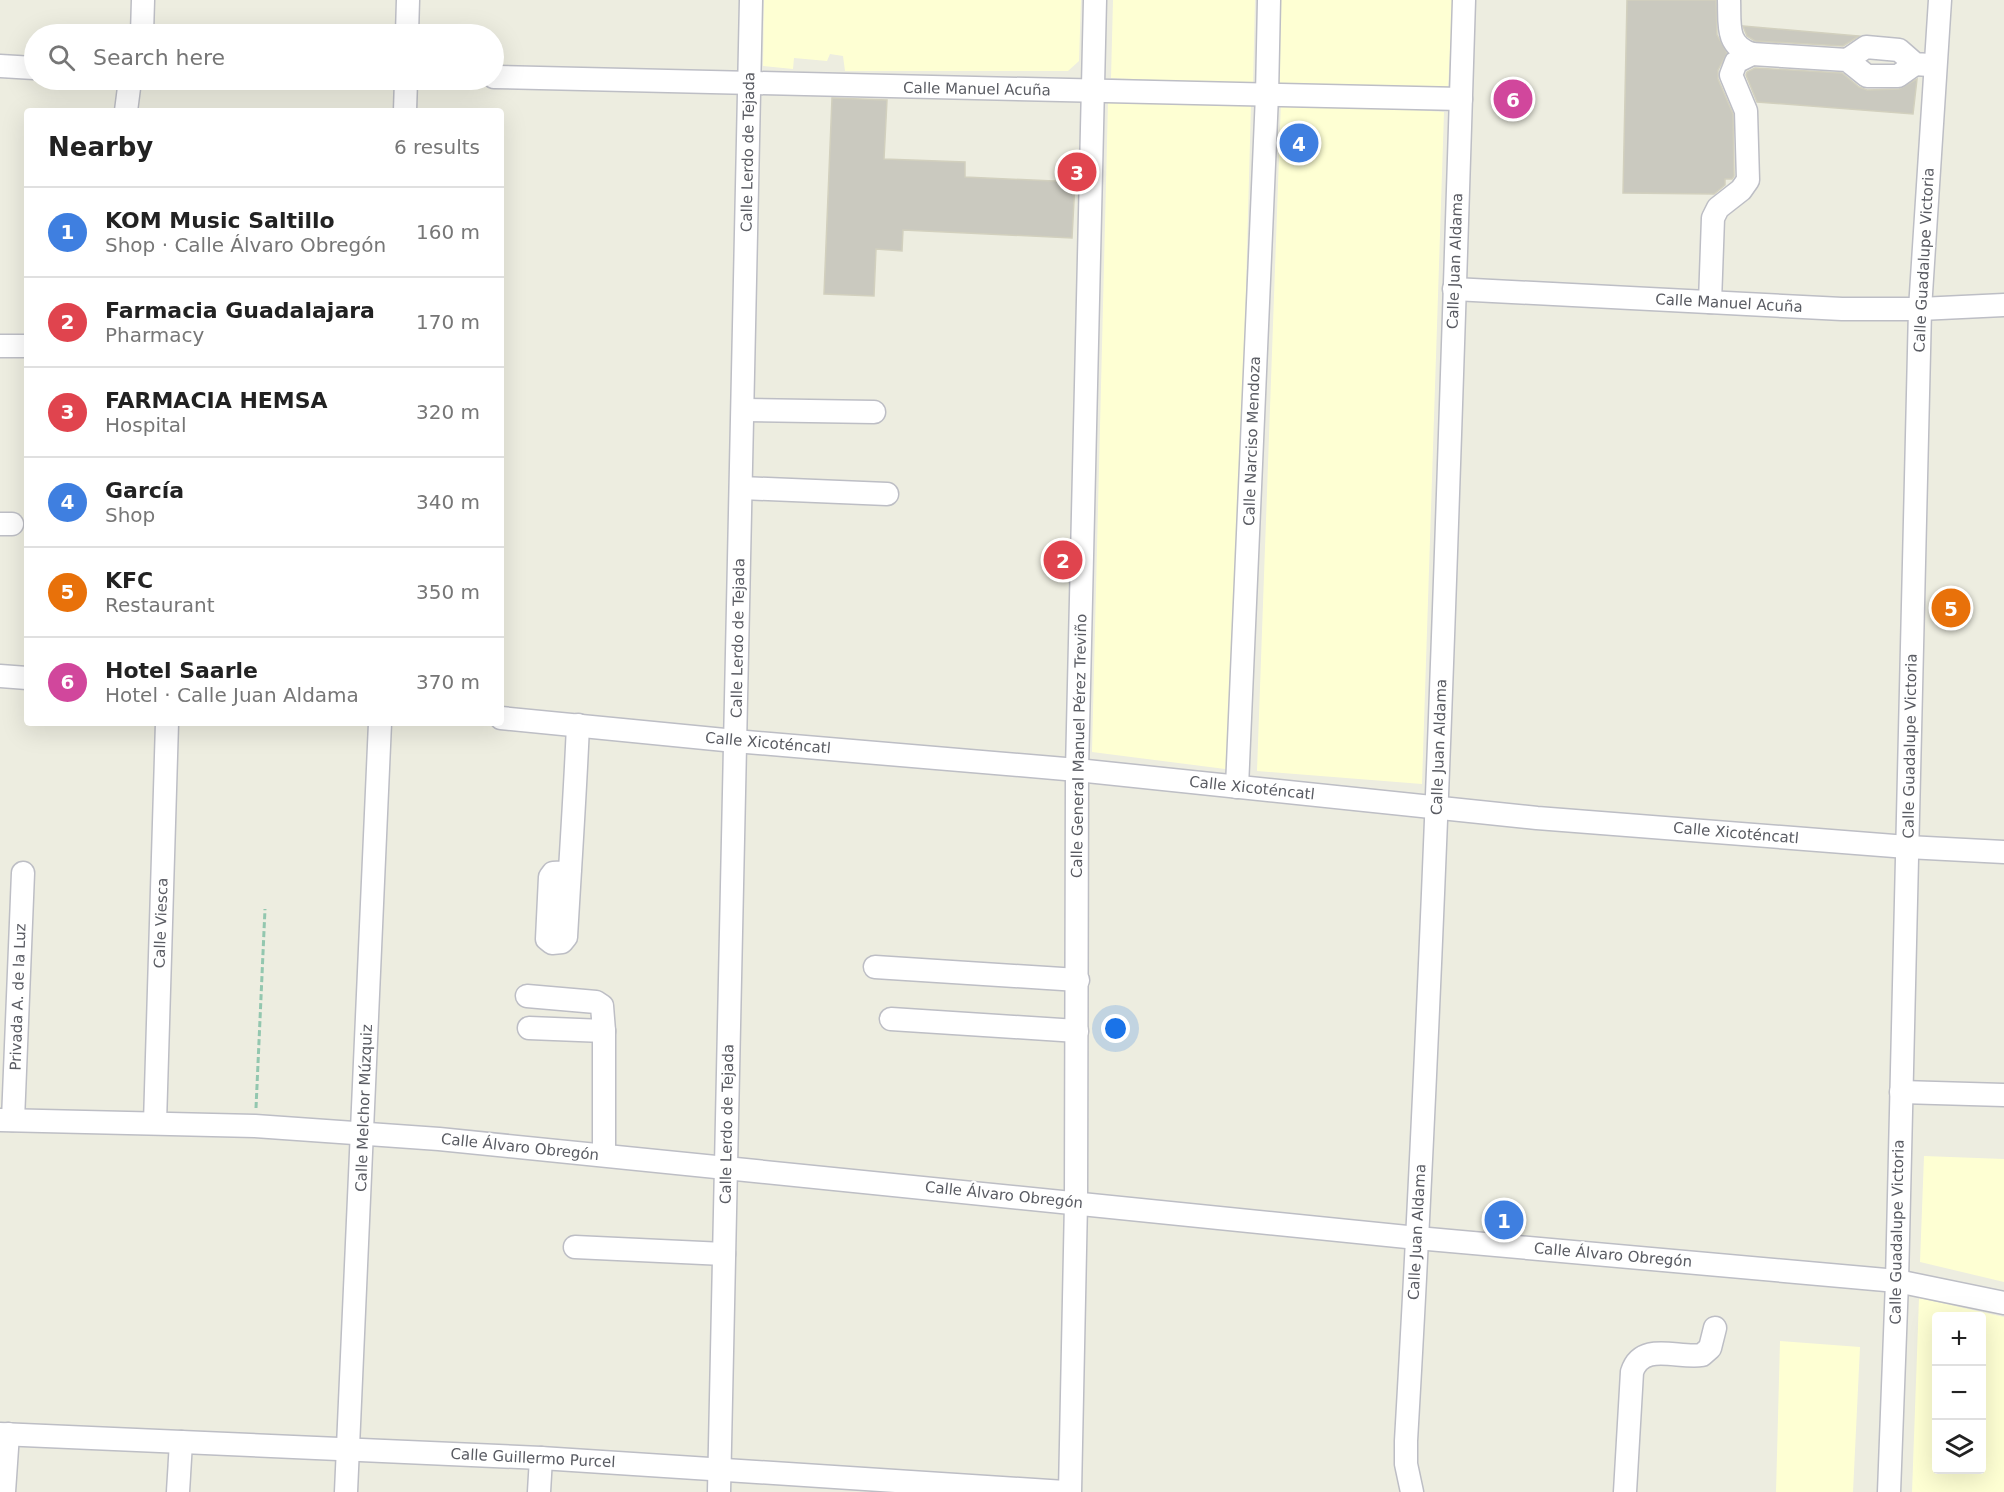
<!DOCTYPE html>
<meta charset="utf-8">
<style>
body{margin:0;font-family:"DejaVu Sans",sans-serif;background:#f2f2f2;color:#222}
.controls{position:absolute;right:18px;bottom:18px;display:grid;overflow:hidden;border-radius:6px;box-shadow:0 6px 24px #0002}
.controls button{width:54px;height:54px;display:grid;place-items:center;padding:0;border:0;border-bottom:2px solid #e0e0e0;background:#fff;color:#222;font:30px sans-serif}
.you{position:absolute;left:1116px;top:1029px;width:21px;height:21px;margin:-15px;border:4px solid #fff;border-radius:50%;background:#1a73e8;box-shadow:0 0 0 9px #1a73e833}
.badge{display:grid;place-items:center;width:39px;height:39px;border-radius:50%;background:#f26421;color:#fff;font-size:20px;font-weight:700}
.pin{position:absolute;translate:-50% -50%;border:3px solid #fff;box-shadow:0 2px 6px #0006}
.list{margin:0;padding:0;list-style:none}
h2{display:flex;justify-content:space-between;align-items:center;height:78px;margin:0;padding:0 24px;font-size:26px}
h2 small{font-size:20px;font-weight:400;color:#767676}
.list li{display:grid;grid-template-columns:39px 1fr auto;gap:18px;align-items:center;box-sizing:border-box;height:90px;padding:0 24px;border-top:2px solid #e0e0e0}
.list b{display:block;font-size:22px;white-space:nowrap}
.list p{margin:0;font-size:20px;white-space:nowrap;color:#767676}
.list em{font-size:20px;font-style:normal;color:#767676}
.icon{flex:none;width:33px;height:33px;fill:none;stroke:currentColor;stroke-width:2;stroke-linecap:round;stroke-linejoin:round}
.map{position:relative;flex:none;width:2004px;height:1492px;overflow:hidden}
.search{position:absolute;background:#fff;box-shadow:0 6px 24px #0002;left:24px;top:24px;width:480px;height:66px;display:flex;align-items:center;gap:15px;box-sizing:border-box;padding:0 21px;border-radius:33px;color:#767676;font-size:22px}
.panel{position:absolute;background:#fff;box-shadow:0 6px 24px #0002;left:24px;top:108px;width:480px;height:618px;border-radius:6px}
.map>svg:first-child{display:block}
.commercial{fill:#feffd3;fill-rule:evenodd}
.building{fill:#cac9bf;stroke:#d2d0be;stroke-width:1.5}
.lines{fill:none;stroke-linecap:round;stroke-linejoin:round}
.minor-casing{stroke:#bdbec5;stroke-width:25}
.path{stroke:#93c7af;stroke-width:3;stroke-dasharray:6 3;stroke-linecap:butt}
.minor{stroke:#fff;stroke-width:22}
.labels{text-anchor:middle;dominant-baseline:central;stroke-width:4.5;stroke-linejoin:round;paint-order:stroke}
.street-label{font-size:15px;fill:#595b62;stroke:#fff}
</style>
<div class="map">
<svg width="2004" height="1492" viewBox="0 0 2004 1492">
<rect width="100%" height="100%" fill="#edede0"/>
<g class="commercial">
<polygon points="764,0 1081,0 1079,61 1068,71 845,71 843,56 830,54 827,61 794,58 793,69 763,66"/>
<polygon points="1113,0 1255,0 1253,84 1111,78"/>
<polygon points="1280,0 1453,0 1448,89 1276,85"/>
<polygon points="1281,101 1444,112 1422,784 1257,771"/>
<polygon points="1108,102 1251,104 1233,770 1092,752"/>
<polygon points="1924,1156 2004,1159 2004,1282 1920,1262"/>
<path d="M1919,1298L2004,1317V1492H1912ZM1936,1316H1982V1470H1936Z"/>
<polygon points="1780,1341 1860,1347 1853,1492 1776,1492"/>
</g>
<g class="building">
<polygon points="1627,0 1716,0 1717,35 1727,53 1718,70 1718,79 1733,114 1734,176 1732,179 1725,179 1725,185 1714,194 1623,193"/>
<polygon points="1743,26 1859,36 1843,46 1755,41 1747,36"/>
<polygon points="1755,68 1842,73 1859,87 1867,90 1899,89 1917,79 1913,114 1757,102 1746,75 1747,72"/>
<polygon points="832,98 887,100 884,159 965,162 965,177 1075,182 1072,238 903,230 902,251 876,249 874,296 824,294"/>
</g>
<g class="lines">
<g class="minor-casing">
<g id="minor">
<polyline points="142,34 143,0"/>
<polyline points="407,34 408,0"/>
<polyline points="1752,54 1847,60 1867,76 1898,76 1915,64"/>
<polyline points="1847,60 1866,47 1899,50 1915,64 1929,65"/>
<polyline points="0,66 34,68"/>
<polyline points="494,77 1461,99"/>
<polyline points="126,111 130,80"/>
<polyline points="405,111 406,80"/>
<polyline points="1454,289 1842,309 1920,309 2004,305"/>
<path d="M1710,302L1713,218L1718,208L1741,190L1748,180L1746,111L1731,75L1736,62L1752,54C1725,45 1730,24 1729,0"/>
<polyline points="0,346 27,346"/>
<polyline points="743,410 874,412"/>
<polyline points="741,488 887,494"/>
<polyline points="0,524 12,524"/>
<polyline points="0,676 27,678"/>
<polyline points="501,718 735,741 1077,770 1537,818 1907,847 2004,852"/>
<polyline points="1237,787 1267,95 1269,0"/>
<path d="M570,872L553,873L550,877L547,939L552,943L562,942L566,937C570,867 575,796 578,725"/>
<polyline points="875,967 1078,980"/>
<polyline points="527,996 596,1002 602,1006 604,1031 604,1155"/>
<polyline points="891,1019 1077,1031"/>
<polyline points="529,1028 604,1031"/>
<polyline points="1901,1092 2004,1095"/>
<polyline points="0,1120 255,1126 439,1139 1417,1238 1897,1281 2004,1303"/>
<polyline points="13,1120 23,873"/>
<polyline points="155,1123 167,723"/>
<polyline points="575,1247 724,1254"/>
<polyline points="0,1434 541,1458 1065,1492"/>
<polyline points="4,1492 8,1434"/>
<polyline points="178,1492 181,1442"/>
<polyline points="346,1492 380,723"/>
<polyline points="539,1492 541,1458"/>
<polyline points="719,1492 751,0"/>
<polyline points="1070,1492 1076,1202 1077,770 1095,0"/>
<path d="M1412,1492L1406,1464V1441C1434,961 1449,481 1464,0"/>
<path d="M1625,1492L1632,1372C1642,1341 1678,1359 1702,1355L1710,1348L1715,1328"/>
<polyline points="1889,1492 1897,1281 1920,309 1940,0"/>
</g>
</g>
<polyline class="path" points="256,1108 265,909"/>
<use href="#minor" class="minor"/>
</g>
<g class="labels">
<g class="street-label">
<text transform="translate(977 89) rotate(1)">Calle Manuel Acuña</text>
<text transform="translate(748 152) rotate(-89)">Calle Lerdo de Tejada</text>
<text transform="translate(1924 260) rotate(-87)">Calle Guadalupe Victoria</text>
<text transform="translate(1455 261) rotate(-88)">Calle Juan Aldama</text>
<text transform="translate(1729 303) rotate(3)">Calle Manuel Acuña</text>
<text transform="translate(1252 441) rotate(-88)">Calle Narciso Mendoza</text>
<text transform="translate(738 638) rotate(-89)">Calle Lerdo de Tejada</text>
<text transform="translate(768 743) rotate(5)">Calle Xicoténcatl</text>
<text transform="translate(1079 746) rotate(-89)">Calle General Manuel Pérez Treviño</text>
<text transform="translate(1910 746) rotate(-89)">Calle Guadalupe Victoria</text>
<text transform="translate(1439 747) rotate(-88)">Calle Juan Aldama</text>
<text transform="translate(1252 788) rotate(6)">Calle Xicoténcatl</text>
<text transform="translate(1736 833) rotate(5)">Calle Xicoténcatl</text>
<text transform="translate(161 923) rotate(-88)">Calle Viesca</text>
<text transform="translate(18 997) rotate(-88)">Privada A. de la Luz</text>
<text transform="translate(364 1108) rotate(-88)">Calle Melchor Múzquiz</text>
<text transform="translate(727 1124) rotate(-89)">Calle Lerdo de Tejada</text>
<text transform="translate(520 1147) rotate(6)">Calle Álvaro Obregón</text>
<text transform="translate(1004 1195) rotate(6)">Calle Álvaro Obregón</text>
<text transform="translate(1417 1232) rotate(-87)">Calle Juan Aldama</text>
<text transform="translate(1897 1232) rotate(-89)">Calle Guadalupe Victoria</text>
<text transform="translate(1613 1255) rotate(5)">Calle Álvaro Obregón</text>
<text transform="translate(533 1458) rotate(3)">Calle Guillermo Purcel</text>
</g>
</g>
</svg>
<div class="controls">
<button>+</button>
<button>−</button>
<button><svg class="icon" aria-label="layers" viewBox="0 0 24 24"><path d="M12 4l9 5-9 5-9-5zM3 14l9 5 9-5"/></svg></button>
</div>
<div class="you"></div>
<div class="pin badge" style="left:1504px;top:1220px;background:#3f7fe0">1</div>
<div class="pin badge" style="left:1063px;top:560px;background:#e0444e">2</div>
<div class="pin badge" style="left:1077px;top:172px;background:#e0444e">3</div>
<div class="pin badge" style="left:1299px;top:143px;background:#3f7fe0">4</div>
<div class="pin badge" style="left:1951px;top:608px;background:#e8710a">5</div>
<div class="pin badge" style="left:1513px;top:99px;background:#d1479c">6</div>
<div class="search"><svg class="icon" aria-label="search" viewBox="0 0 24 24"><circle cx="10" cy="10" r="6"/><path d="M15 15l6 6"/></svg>Search here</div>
<section class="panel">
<h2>Nearby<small>6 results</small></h2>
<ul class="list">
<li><span class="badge" style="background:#3f7fe0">1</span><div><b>KOM Music Saltillo</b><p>Shop · Calle Álvaro Obregón</p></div><em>160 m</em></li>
<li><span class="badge" style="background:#e0444e">2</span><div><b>Farmacia Guadalajara</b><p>Pharmacy</p></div><em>170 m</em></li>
<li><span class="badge" style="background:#e0444e">3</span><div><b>FARMACIA HEMSA</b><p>Hospital</p></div><em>320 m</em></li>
<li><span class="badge" style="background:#3f7fe0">4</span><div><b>García</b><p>Shop</p></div><em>340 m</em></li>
<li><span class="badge" style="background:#e8710a">5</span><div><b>KFC</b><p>Restaurant</p></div><em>350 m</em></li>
<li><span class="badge" style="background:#d1479c">6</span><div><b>Hotel Saarle</b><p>Hotel · Calle Juan Aldama</p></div><em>370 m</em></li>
</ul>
</section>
</div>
